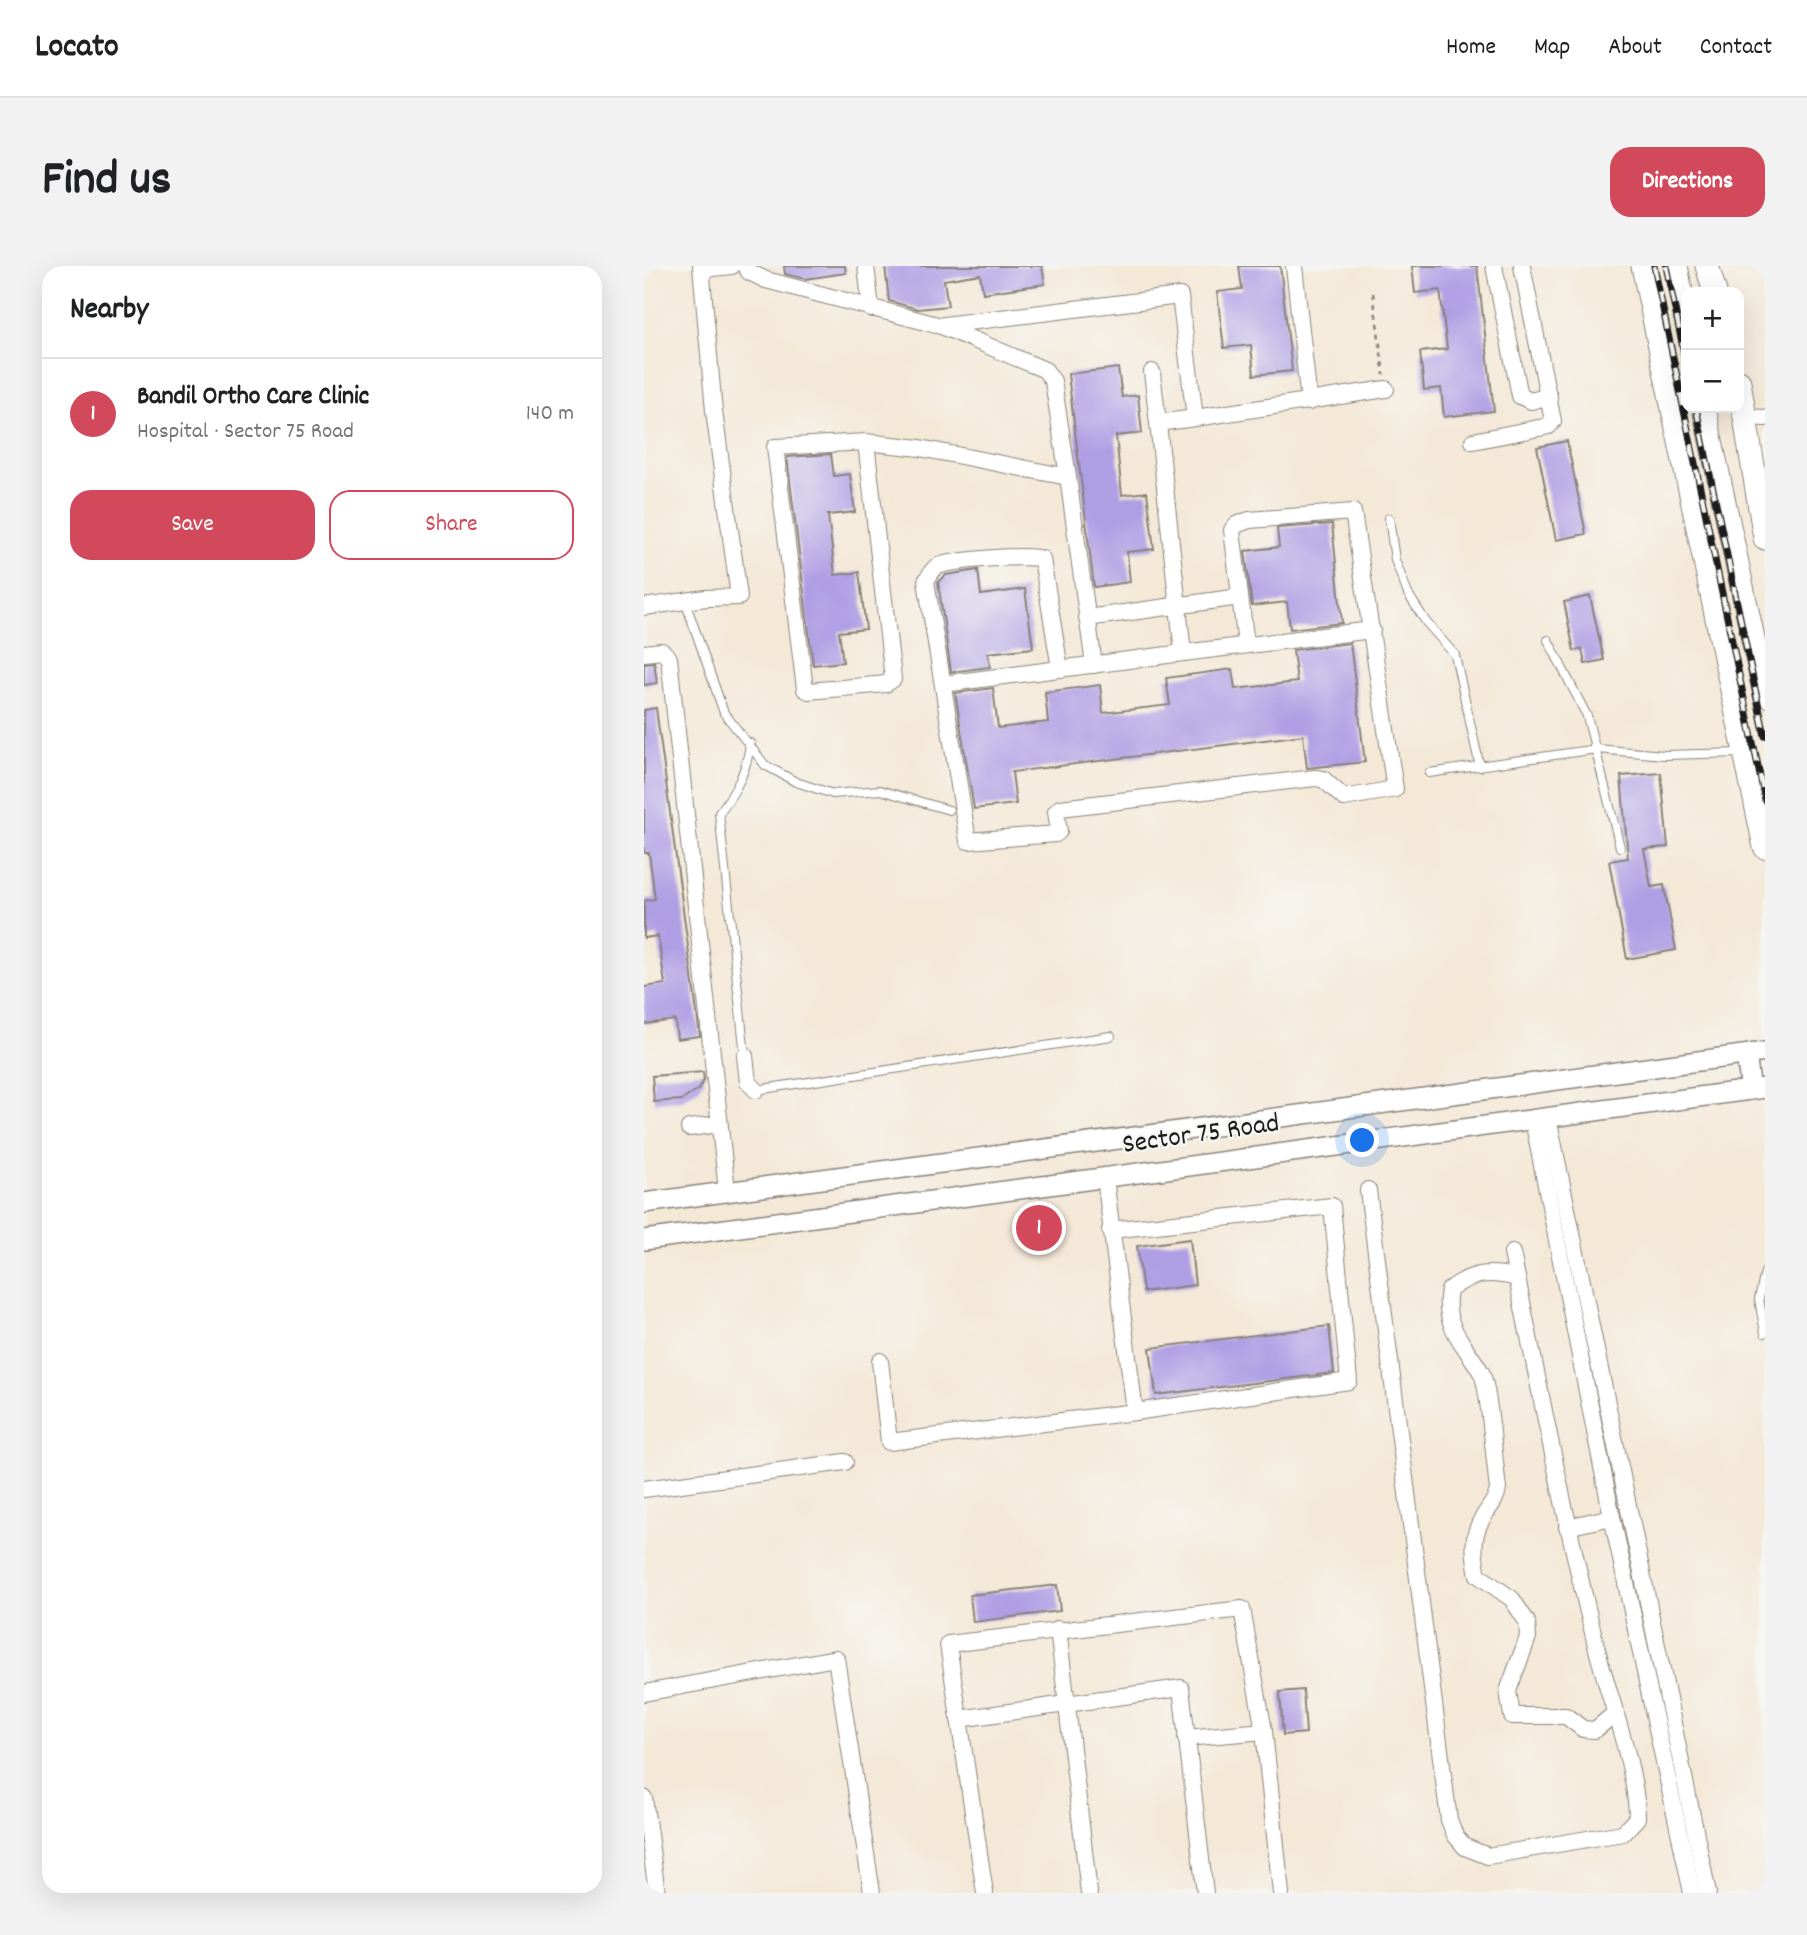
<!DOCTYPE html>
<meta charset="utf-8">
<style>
body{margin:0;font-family:Dekko,sans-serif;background:#f2f2f2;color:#202124}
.controls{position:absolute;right:21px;top:21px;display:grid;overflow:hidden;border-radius:14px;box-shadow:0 7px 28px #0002}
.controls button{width:63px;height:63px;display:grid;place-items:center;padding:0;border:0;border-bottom:2px solid #e0e0e0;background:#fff;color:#202124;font:35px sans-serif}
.you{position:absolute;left:719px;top:875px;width:24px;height:24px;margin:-18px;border:5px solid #fff;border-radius:50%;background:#1a73e8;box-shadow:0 0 0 10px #1a73e833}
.badge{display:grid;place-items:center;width:46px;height:46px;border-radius:50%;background:#d1495b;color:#fff;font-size:23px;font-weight:700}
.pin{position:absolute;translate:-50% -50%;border:4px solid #fff;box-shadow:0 2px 7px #0006}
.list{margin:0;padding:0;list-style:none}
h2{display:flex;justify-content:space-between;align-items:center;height:91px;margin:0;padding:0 28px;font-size:30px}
h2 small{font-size:23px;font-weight:400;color:#757577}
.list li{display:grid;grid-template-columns:46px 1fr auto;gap:21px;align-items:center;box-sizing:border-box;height:112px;padding:0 28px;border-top:2px solid #e0e0e0}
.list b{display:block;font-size:26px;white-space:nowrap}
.list p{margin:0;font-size:23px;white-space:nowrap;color:#757577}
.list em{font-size:23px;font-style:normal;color:#757577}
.actions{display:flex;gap:14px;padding:21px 28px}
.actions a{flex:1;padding:16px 0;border:2px solid #d1495b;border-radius:21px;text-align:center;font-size:24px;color:#d1495b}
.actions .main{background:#d1495b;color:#fff}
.map{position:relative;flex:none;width:1121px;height:1627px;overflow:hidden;border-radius:21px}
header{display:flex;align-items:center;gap:42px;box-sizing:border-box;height:98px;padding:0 35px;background:#fff;border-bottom:2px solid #e0e0e0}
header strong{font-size:33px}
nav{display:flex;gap:38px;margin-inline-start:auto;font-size:24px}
.intro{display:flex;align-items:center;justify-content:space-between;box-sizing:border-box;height:168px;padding:0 42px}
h1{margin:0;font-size:49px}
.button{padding:18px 32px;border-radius:21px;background:#d1495b;color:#fff;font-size:24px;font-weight:700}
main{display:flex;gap:42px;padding:0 42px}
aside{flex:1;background:#fff;border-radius:21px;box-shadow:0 7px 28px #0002}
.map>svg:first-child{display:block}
.building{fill:#ae9ee4}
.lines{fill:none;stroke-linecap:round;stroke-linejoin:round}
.service-casing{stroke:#88827a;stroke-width:10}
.minor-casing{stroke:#88827a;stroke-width:18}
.tertiary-casing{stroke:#88827a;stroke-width:22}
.secondary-casing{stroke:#88827a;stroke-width:25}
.path{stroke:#88827a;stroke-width:2.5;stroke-dasharray:5 5;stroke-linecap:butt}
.service{stroke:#fff;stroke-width:8}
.minor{stroke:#fff;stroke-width:16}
.tertiary{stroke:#fff;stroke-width:19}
.secondary{stroke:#fff;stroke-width:23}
.rail-casing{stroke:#1c1c1c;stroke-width:7}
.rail{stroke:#f6f6f2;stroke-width:4.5;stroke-dasharray:13;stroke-linecap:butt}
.labels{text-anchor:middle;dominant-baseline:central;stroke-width:5;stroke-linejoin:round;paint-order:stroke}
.street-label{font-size:28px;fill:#1c1c1c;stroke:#f6f6f2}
</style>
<header>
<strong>Locato</strong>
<nav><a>Home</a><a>Map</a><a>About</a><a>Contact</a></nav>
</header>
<div class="intro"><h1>Find us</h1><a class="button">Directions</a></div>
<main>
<aside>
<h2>Nearby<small></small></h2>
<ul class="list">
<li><span class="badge">1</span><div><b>Bandil Ortho Care Clinic</b><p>Hospital · Sector 75 Road</p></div><em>140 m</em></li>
</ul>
<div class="actions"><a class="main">Save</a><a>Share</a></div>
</aside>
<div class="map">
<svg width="1121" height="1627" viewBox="0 0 1121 1627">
<rect width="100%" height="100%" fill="#f6f6f2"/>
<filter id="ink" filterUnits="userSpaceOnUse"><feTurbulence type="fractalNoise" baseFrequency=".0143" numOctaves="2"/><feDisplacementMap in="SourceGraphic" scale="14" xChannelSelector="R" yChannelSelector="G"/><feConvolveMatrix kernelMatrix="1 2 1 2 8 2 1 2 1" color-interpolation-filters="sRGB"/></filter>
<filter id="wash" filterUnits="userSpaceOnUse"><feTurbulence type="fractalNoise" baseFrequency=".00686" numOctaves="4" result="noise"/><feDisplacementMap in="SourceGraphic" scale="28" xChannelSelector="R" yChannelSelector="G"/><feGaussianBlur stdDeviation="1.57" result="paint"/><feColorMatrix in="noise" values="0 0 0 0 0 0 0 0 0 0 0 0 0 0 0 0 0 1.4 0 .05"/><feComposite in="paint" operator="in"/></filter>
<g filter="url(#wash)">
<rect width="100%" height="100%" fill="#f4e8d7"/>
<g id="blocks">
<g class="building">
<polygon points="140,0 201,0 202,7 161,13 141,8"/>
<polygon points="241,0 398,0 401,18 339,27 336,8 300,14 304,40 274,43 245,35"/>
<polygon points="595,0 636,0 648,105 610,109 607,79 580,82 573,26 598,23"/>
<polygon points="768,0 833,0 850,145 800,151 797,122 780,124 776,86 803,83 796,24 771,27"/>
<polygon points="474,102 478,131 494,129 498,167 472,170 478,229 503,226 510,283 483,286 486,316 450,321 424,108"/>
<polygon points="923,175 942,268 912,274 893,181"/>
<polygon points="187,188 190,210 206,208 211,246 184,249 191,309 215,306 222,363 195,366 199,396 169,399 143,191"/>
<polygon points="688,258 698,357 646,363 643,336 608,340 601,285 635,281 633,262"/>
<polygon points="334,304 337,329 381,323 389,382 344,387 346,401 307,406 294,316 302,309"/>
<polygon points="946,330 960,394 941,398 938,383 930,385 920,336"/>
<polygon points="706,377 721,496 663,502 659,469 368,506 372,538 330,543 311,427 349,422 354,462 404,456 401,426 456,419 459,447 526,439 522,412 588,403 591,423 653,416 649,384"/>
<polygon points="10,396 13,417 0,419 0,397"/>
<polygon points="12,442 56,770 33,773 31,754 0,758 0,721 21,718 14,670 0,672 0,635 11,633 5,587 0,587 0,444"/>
<polygon points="1017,507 1024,581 1000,583 1007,621 1020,619 1032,684 983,693 965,595 984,592 977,510"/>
<polygon points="59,806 60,814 55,823 38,834 10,836 8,810"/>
<polygon points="546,973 551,1019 499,1026 493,980"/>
<polygon points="685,1060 690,1107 512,1129 506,1082"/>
<polygon points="413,1319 416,1345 329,1356 326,1329"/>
<polygon points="659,1424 662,1467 639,1469 636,1426"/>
</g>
</g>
</g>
<g filter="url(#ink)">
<use href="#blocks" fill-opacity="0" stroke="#88827a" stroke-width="2"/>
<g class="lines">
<g class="service-casing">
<g id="service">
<polyline points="745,252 751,294 764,328 782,356 811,389 836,501"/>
<polyline points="41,335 80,447 121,499 152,516 189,528 236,524 305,544"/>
<polyline points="904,374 943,450 976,581"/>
<polyline points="785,507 953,483 1020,489 1098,487"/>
<path d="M101,790L75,547C92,525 103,505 106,477"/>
<polyline points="112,824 467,770"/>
<polyline points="1121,1006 1115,1033 1121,1067"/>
</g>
</g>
<g class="minor-casing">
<g id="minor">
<polyline points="102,0 105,6 122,14 297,60 401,104 409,115 424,211 276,182 222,176 131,181 161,423 165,425 242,418 249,413 222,176"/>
<polyline points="222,0 227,43"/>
<polyline points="650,0 665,136"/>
<polyline points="850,0 876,130 887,135 905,130"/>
<polyline points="58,3 88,0"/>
<polyline points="300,59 536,30 551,152 742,123"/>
<polyline points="508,106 514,157"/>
<polyline points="1101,151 1121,152"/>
<polyline points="551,152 514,157 539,387 728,364"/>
<polyline points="829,175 905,160 909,155 878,0"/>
<polyline points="424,211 450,399"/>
<polyline points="0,341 62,332 95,331 70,145 57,0"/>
<polyline points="443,352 596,331"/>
<polyline points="0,387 18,385 25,392 83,925"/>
<path d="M416,403L398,293C386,288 303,294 292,301C287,305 285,311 282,315L324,575L412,568L415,565L412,546L416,542L671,512L679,513L700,532L751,523L709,246L605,254L592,259L588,264L602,379"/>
<polyline points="299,418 539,387"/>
<polyline points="101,790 104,816 112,824"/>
<polyline points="904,851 1064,1627"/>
<polyline points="889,854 968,1251 1048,1627"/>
<polyline points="45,862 75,858"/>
<polyline points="461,912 491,1146 705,1115 688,940 466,964"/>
<path d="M724,924L805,1554L811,1569L821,1581L844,1590L979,1567L993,1552C993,1500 962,1425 950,1371C919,1244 894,1115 868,987"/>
<path d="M873,1012C846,1005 828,1006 805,1024C798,1060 820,1077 837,1106C845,1119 851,1202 854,1223C852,1236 844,1242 838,1253C827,1271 830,1289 834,1309L868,1333L883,1356L884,1371L864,1425L868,1450H922L939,1463L951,1464L970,1448"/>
<polyline points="236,1095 245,1176 491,1146"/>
<polyline points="0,1223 201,1196"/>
<polyline points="923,1261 968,1251"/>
<polyline points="414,1363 445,1627"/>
<polyline points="0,1427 192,1392 228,1627"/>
<polyline points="315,1453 537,1422 561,1627"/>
<polyline points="542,1472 620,1465"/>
<polyline points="0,1532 13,1627"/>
<polyline points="341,1627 304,1378 598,1343 620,1465 637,1627"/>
</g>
</g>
<g class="tertiary-casing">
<g id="tertiary">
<polyline points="1102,789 1107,824"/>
<polyline points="0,937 1121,786"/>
<polyline points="0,974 1121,822"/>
</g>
</g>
<g class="secondary-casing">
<g id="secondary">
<polyline points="999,0 1121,581"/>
<polyline points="1032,0 1042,52"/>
<polyline points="1063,0 1071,26"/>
<polyline points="1095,116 1121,272"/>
<polyline points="1060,142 1121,429"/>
</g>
</g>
<polyline class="path" points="729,27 740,109"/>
<use href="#service" class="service"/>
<use href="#minor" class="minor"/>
<use href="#tertiary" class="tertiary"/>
<use href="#secondary" class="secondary"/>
<g class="rail-casing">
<g id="rail">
<polyline points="1010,0 1121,534"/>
<polyline points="1022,0 1042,96"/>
<polyline points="1052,142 1121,470"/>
</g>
</g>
<use href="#rail" class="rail"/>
</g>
</g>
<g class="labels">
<g class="street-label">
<text transform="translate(557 870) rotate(-8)">Sector 75 Road</text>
</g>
</g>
</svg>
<div class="controls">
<button>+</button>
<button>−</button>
</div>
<div class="you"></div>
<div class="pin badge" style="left:395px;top:962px">1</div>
</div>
</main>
